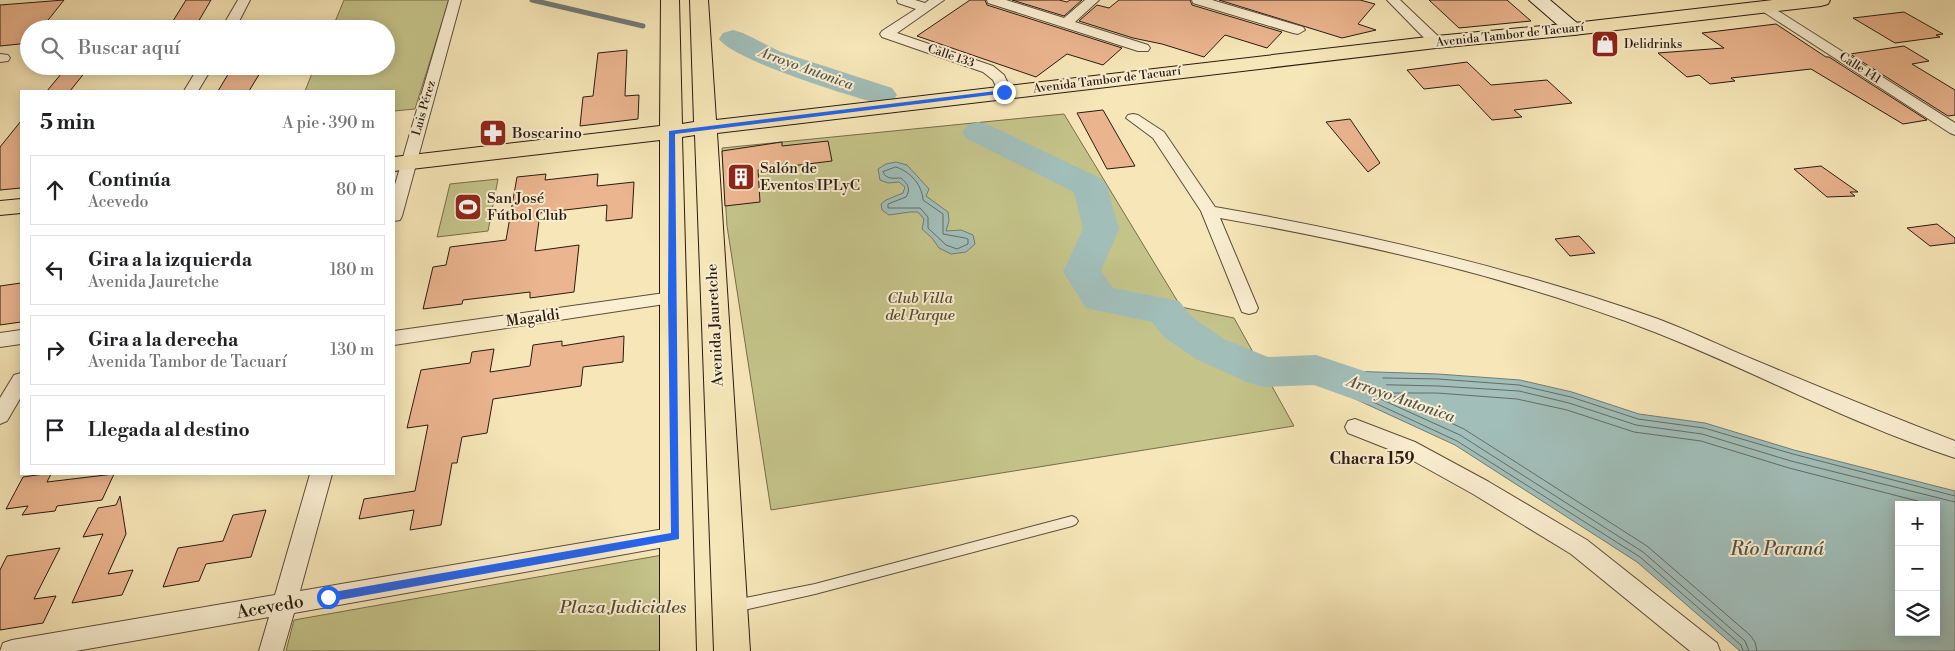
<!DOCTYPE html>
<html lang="es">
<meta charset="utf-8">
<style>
body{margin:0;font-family:"Libre Bodoni",serif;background:#f2f2f2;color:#202124}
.controls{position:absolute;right:15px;bottom:15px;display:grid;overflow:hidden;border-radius:0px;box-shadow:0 2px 12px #0003}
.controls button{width:45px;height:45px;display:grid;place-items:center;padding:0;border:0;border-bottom:1px solid #e0e0e0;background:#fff;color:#202124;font:25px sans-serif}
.stop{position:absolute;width:15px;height:15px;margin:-11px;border:4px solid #2563eb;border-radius:50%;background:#fff}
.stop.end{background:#2563eb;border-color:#fff;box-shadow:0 1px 5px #0008}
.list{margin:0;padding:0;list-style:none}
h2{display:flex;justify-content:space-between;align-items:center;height:65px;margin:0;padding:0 20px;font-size:21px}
h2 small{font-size:16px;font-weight:400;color:#757577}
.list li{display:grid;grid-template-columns:32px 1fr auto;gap:15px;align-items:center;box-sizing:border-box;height:70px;margin:0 10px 10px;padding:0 10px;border:1px solid #e0e0e0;border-radius:0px}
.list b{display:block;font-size:19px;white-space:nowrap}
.list p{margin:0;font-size:16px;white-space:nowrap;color:#757577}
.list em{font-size:16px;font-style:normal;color:#757577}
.icon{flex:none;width:28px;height:28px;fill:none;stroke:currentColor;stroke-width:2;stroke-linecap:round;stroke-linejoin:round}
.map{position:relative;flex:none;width:1955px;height:651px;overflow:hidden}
.search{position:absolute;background:#fff;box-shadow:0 2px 12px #0003;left:20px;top:20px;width:375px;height:55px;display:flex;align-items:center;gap:12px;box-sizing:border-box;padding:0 18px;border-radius:28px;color:#757577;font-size:19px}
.panel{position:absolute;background:#fff;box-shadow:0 2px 12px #0003;left:20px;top:90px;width:375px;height:385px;border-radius:0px}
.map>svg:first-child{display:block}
.green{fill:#c4c389;stroke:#766e4c}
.water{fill:#a1beb9;stroke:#717c75;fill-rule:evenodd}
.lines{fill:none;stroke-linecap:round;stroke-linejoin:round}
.shore{stroke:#656c64;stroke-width:1}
.stream{stroke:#717c75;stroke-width:5}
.river{fill:#a1beb9;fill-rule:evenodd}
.building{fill:#ebb58f;stroke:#291a10}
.service-casing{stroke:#5c4d3a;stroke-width:2}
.minor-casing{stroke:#5c4d3a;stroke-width:2}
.secondary-casing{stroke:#291a10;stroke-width:2}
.primary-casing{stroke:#291a10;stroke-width:2}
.service{fill:#faefd1;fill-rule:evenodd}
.minor{fill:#faefd1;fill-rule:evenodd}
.secondary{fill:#faefd1;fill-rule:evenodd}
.primary{fill:#f7e7b8;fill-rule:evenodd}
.route{fill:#2563eb}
.labels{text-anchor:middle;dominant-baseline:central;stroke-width:4;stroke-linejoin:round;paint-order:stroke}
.far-street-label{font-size:12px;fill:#291a10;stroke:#faefd1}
.far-poi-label{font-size:12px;fill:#291a10;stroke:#faefd1;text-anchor:start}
.far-water-label{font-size:14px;font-style:italic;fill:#53534b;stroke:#faefd1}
.poi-label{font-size:15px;fill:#291a10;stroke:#faefd1;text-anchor:start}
.park-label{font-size:15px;font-style:italic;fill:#584d34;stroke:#faefd1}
.street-label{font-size:15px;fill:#291a10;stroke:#faefd1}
.water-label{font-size:16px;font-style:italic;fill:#53534b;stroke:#faefd1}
.neighbourhood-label{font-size:16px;font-weight:bold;fill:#291a10;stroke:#faefd1}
.near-street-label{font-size:18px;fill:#291a10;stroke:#faefd1}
.near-park-label{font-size:18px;font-style:italic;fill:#584d34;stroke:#faefd1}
.near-water-label{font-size:19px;font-style:italic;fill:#53534b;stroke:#faefd1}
</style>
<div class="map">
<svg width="1955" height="651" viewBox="0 0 1955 651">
<rect width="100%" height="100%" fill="#f7e7b8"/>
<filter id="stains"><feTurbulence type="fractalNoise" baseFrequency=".004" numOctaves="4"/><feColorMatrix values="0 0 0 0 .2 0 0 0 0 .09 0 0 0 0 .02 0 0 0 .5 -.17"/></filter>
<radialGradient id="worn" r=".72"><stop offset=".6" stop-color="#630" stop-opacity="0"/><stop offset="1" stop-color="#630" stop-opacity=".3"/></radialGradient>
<g class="green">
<polygon points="344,0 449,0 415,109 394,111 394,91 305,91 315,66 386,66 386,29 332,29"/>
<polygon points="1064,114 1181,307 1234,318 1294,426 771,510 727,226 722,148"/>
<polygon points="498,179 488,231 437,237 450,184"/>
<polygon points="668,554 669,651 286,651 294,620"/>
</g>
<g class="water">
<polygon points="896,162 907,165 929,189 926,196 948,212 949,221 946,231 961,230 973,235 975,244 966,252 951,254 939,248 932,238 922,229 924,219 918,212 910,212 889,215 882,210 881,204 886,200 903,193 905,187 899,182 888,183 880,180 878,169 886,164"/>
<path d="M1316,370L1438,374L1520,380L1572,392L1639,414L1705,423L1794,450L1955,491V651H1740L1637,562L1455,445L1340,392ZM1899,505H1936V632H1899Z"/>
</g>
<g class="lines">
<g class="shore">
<path d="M896,167C911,172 922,185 923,200L943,214V234L965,238L968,239V244L957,249L946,245L928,228V217L920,208H888V204L906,197C911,189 908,184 901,178C894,178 886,180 883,172Z"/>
<polyline points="1743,651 1741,645 1640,557 1457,441 1343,388 1334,380 1334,377 1438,379 1519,385 1571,397 1638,419 1704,428 1793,454 1955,496"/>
<polyline points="1749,651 1745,641 1643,552 1460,435 1356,388 1355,384 1438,386 1519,391 1569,403 1636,425 1702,434 1791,461 1955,502"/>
<polyline points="1757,651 1755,642 1750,635 1647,546 1464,429 1393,396 1392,393 1437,393 1517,399 1567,410 1634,432 1701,441 1789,468 1933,505"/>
</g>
<polyline class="stream" points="532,0 643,26"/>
<g class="river">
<path d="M733,30L743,33L781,52L892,88L897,95L892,102L881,104C852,97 733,60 719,39L723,33Z"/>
<polygon points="978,122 989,125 1102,179 1107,186 1119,229 1101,271 1113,288 1179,301 1192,317 1224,339 1268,357 1316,355 1382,377 1388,388 1382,399 1367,404 1314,385 1264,387 1249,383 1196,359 1164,337 1152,322 1086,308 1063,272 1083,229 1074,192 967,139 962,132 967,125"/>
</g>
</g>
<g class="building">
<polygon points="64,0 41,29 29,29 29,43 0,46 0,5"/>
<polygon points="186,0 211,0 194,29 168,29"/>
<polygon points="970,0 985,0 987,5 1122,48 1103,65 1067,54 1036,77 917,36"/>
<polygon points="1012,0 1059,0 1067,2 1070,0 1082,0 1064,16"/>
<polygon points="1119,0 1190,0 1192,5 1282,32 1267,48 1225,35 1204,57 1162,44 1133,38 1079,21 1097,5 1109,8"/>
<polygon points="1219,0 1360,0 1375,4 1358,24 1376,30 1342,38"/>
<polygon points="1429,0 1507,0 1531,21 1459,28"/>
<polygon points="1904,12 1943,34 1936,35 1940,37 1895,43 1853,18"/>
<polygon points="1776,24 1826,57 1829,57 1927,120 1903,124 1811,69 1731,78 1735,81 1710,84 1699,75 1687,77 1658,53 1724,48 1702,33"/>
<polygon points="1904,46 1929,61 1912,64 1955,90 1955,115 1948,116 1850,54"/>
<polygon points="627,50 625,96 639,95 638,119 580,126 583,97 593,96 598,53"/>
<polygon points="1467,62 1491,85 1547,80 1572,103 1514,110 1522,117 1492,120 1459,85 1424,89 1407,70"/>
<polygon points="263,68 249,91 218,91 230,71"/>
<polygon points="86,71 70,91 47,91 61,74"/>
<polygon points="1103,110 1135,166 1107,169 1077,113"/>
<polygon points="1350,119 1380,163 1368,172 1326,122"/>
<polygon points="21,121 21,188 0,190 0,147"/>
<polygon points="828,141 832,161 758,170 760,202 725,206 722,151 782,142 782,146"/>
<polygon points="1821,166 1858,192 1850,192 1855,196 1827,197 1794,169"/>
<polygon points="546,174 545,180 598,174 597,186 634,182 632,218 606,221 607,205 540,213 535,251 579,245 574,292 530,298 530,292 463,300 462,304 423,309 433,267 446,265 450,247 506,240 517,177"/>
<polygon points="1937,224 1955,238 1955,243 1930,246 1907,228"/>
<polygon points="1579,236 1595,253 1570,256 1555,239"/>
<polygon points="21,283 21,322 0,325 0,286"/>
<polygon points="624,336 623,362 583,367 581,386 493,399 487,433 462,437 457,463 452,463 441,525 410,530 414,510 359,519 364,499 415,491 428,425 407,428 421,370 470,363 472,352 494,349 490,372 530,366 533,345 562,341 562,346"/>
<polygon points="44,474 51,474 47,482 114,474 102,500 57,506 55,511 22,515 28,506 6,509 23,477"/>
<polygon points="120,496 126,534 108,574 133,570 122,595 72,603 103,534 83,537 98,508 116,505"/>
<polygon points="266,510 251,557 206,564 199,581 163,587 178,548 223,541 233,515"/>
<polygon points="60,548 34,599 56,596 43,623 0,630 0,570 7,556"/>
</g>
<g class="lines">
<g class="service-casing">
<polygon id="service" points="1072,516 1076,518 1078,521 1076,524 1072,526 815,594 735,612 731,610 729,606 731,602 735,600 815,584"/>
</g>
<g class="minor-casing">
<g id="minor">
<polygon points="238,0 250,0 235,29 221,29"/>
<polygon points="449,0 461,0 402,216 400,220 394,221 394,188"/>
<polygon points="897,0 915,0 925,3 929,0 944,0 897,33 993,66 1004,75 1012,92 1010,95 1000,95 993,80 983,72 882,37 880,34 882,31 916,9 898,3"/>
<polygon points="987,0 1006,0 1064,18 1085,0 1099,0 1075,22 1148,45 1150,48 1148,51 1138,51 988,3"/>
<polygon points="1192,0 1212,0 1303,27 1305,30 1298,34 1293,33 1193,3"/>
<polygon points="1387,0 1400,0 1441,39 1443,42 1441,45 1431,45"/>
<polygon points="1764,2 1955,123 1955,135 1950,133 1759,9 1758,6"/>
<polygon points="0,54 8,55 10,58 8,61 0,62"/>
<polygon points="199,66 213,66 198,91 184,91"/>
<path d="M1133,114L1138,115L1164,132L1215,207C1365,233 1514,268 1658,319C1690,331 1721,346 1752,359C1819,387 1887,415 1955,441V458C1853,425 1756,372 1657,333C1516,278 1368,244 1220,218L1258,308L1256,312L1249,314L1242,312L1201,211L1153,138L1126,118L1128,115Z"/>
<polygon points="672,292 678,294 681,298 678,302 394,345 394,331"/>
<polygon points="21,330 21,344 0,347 0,333"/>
<polygon points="21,373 21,397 7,421 0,424 0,398 14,375"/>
<polygon points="1355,419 1415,442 1489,482 1587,540 1717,643 1720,651 1690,651 1571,554 1473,494 1401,454 1348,433 1345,427 1348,421"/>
<polygon points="310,474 332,474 300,591 676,527 684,529 687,536 684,543 676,545 294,613 283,651 259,651 269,617 76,651 0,651 3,643 12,640 275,595"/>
</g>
</g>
<g class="secondary-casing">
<polygon id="secondary" points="1529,0 1550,0 1584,29 1581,33 1574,35 1567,33"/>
</g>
<g class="primary-casing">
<g id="primary">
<polygon points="661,0 679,0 682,124 694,122 690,0 708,0 716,120 1436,36 1574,23 1773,0 1830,0 1828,4 1821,6 1574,35 1436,48 717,133 750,651 714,651 695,135 682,137 696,651 660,651 660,140 394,171 394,157 660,126"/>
<polygon points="21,199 21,213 0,215 0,201"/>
</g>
</g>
<use href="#service" class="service"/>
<use href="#minor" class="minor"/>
<use href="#secondary" class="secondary"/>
<use href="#primary" class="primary"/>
</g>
<polygon class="route" points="1004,90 1008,92 1007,93 675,134 679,539 328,602 324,600 323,597 328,593 671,533 668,298 669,131"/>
<defs>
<g id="shop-square" transform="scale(1.4375)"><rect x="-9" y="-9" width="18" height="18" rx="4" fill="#8f2418" stroke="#faefd1"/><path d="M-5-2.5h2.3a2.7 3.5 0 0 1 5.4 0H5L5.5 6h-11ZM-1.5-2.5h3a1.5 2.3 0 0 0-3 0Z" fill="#fff"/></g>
<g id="pharmacy-square" transform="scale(1.4375)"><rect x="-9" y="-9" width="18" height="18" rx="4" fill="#8f2418" stroke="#faefd1"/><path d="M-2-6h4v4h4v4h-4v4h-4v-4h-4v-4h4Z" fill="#fff"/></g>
<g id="building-square" transform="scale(1.4375)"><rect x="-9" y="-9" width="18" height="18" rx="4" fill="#8f2418" stroke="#faefd1"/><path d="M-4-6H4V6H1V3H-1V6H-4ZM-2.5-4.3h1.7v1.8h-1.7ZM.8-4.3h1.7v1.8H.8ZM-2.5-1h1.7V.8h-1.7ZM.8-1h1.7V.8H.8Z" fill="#fff"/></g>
<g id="stadium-square" transform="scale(1.4375)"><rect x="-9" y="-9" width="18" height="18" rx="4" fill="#8f2418" stroke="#faefd1"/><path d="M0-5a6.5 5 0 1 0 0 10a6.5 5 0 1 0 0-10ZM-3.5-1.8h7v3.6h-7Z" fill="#fff"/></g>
</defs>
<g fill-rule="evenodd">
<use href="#shop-square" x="1605" y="44"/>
<use href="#pharmacy-square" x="493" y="133"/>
<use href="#building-square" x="741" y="177"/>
<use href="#stadium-square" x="468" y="207"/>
</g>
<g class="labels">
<g class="far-street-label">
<text transform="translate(1510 35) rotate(-6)">Avenida Tambor de Tacuarí</text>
<text transform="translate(951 56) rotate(19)">Calle 133</text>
<text transform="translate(1860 68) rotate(33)">Calle 141</text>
<text transform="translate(1107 80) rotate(-7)">Avenida Tambor de Tacuarí</text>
<text transform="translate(424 108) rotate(-74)">Luis Pérez</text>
</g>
<g class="far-poi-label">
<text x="1624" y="44">Delidrinks</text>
</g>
<g class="far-water-label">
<text transform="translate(806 69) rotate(20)">Arroyo Antonica</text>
</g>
<g class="poi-label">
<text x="512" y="133">Boscarino</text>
<text x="760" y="168">Salón de<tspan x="760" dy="17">Eventos IPLyC</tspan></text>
<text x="487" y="198">San José<tspan x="487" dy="17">Fútbol Club</tspan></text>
</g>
<g class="park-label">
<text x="920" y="298">Club Villa<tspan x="920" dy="17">del Parque</tspan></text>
</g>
<g class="street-label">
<text transform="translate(533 318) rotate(-8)">Magaldi</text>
<text transform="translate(715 325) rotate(-93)">Avenida Jauretche</text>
</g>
<g class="water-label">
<text transform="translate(1401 399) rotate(19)">Arroyo Antonica</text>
</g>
<g class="neighbourhood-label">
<text x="1372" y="459">Chacra 159</text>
</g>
<g class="near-street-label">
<text transform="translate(270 607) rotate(-10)">Acevedo</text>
</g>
<g class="near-park-label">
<text x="623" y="607">Plaza Judiciales</text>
</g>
<g class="near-water-label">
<text x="1777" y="549">Río Paraná</text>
</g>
</g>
<rect width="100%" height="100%" filter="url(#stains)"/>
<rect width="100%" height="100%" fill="url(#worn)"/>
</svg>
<div class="controls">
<button>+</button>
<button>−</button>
<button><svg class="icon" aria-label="layers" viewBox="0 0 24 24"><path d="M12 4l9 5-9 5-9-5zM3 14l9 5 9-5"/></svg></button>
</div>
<div class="stop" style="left:328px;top:597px"></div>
<div class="stop end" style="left:1004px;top:92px"></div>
<div class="search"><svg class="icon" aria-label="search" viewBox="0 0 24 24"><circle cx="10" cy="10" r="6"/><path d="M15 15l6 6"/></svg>Buscar aquí</div>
<section class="panel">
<h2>5 min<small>A pie · 390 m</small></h2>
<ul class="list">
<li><svg class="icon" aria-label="ahead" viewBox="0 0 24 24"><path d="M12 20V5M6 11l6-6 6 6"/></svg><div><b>Continúa</b><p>Acevedo</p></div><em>80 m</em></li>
<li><svg class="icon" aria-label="left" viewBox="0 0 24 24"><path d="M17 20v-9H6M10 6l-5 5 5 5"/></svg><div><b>Gira a la izquierda</b><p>Avenida Jauretche</p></div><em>180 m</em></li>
<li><svg class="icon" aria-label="right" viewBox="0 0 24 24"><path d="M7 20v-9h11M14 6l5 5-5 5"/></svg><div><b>Gira a la derecha</b><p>Avenida Tambor de Tacuarí</p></div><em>130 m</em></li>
<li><svg class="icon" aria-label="arrive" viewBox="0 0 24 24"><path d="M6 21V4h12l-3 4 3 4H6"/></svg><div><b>Llegada al destino</b></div></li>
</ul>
</section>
</div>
